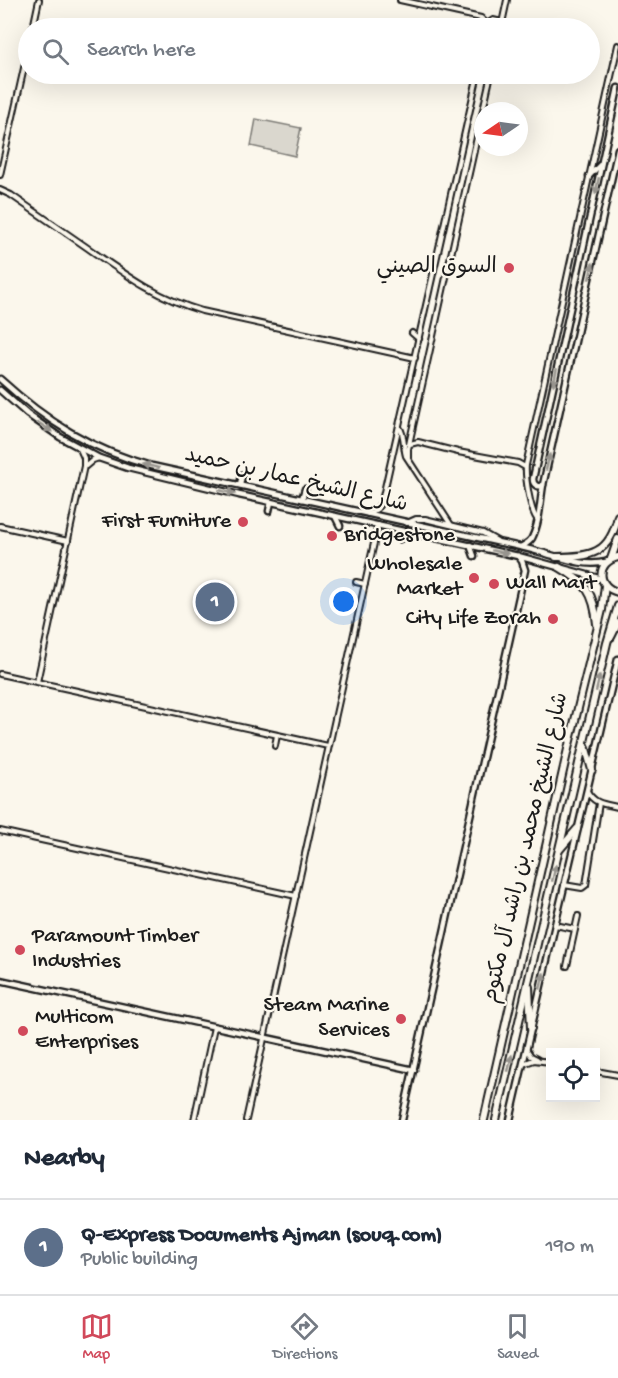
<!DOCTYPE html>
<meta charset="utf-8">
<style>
body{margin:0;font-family:"Gochi Hand","Playpen Sans Arabic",sans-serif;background:#f2f2f3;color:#1f2937}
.controls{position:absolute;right:18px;bottom:18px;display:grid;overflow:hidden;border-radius:0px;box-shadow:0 6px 24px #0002}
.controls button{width:54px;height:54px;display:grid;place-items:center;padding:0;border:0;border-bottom:2px solid #e0e1e3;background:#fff;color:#1f2937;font:30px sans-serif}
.compass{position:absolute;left:474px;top:102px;width:54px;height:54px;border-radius:50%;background:#fff;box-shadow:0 6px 24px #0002;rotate:257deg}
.you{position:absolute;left:344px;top:602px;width:21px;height:21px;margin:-15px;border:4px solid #fff;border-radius:50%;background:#1a73e8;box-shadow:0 0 0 9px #1a73e833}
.badge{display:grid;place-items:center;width:39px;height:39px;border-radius:50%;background:#d1495b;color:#fff;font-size:20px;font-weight:700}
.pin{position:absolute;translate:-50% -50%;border:3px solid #fff;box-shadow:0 2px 6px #0006}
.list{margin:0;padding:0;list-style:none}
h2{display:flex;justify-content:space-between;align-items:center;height:78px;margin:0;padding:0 24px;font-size:26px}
h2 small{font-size:20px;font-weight:400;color:#747a83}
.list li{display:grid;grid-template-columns:39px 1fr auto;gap:18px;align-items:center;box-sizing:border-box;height:96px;padding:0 24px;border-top:2px solid #e0e1e3}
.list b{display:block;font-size:22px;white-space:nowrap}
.list p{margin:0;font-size:20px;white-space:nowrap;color:#747a83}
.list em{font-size:20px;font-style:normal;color:#747a83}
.icon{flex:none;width:33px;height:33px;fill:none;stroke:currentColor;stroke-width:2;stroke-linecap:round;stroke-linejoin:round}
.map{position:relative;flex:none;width:618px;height:1120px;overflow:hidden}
.search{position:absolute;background:#fff;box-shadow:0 6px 24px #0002;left:18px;right:18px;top:18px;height:66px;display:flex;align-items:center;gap:15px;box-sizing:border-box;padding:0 21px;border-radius:33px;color:#747a83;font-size:22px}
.sheet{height:174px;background:#fff}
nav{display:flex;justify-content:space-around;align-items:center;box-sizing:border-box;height:84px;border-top:2px solid #e0e1e3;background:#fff;font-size:16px;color:#747a83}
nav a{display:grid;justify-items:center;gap:3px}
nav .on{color:#d1495b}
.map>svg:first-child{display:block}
.green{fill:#dad7ce;stroke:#7b7a75;stroke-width:1.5}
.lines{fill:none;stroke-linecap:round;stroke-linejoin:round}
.minor-casing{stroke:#1c1c1c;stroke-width:8}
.tertiary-casing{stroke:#1c1c1c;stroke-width:9}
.trunk-casing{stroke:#1c1c1c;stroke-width:10}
.minor{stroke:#fbf7ec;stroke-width:4}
.tertiary{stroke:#fbf7ec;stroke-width:4.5}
.trunk{stroke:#fbf7ec;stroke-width:6}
.oneway{fill:#97948e}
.poi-dot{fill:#d1495b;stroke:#fbf7ec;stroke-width:2}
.labels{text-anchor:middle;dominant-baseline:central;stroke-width:4.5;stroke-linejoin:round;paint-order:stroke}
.poi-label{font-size:22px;fill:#1c1c1c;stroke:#fbf7ec;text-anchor:end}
.street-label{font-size:22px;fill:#1c1c1c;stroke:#fbf7ec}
</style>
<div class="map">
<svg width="618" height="1120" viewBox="0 0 618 1120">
<rect width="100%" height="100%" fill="#fbf7ec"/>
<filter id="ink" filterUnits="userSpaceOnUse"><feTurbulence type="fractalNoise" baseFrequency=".0167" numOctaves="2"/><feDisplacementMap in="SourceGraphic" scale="12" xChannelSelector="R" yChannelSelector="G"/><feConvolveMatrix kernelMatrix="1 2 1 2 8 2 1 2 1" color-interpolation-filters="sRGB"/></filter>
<g filter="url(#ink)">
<polygon class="green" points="256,119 301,128 295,156 251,146"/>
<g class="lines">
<g class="minor-casing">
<g id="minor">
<polyline points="400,0 481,18 486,23 488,28"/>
<polyline points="487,24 493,20 502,22"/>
<polyline points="33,28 39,0"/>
<polyline points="501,28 507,0"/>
<polyline points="0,175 28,50"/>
<path d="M0,190L11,195C38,214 65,232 92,251C129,277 158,298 202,311L415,358"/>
<polyline points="412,333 419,339"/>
<path d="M399,427C405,434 403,447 406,456L451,525"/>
<polyline points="410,444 418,442 458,452 518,463 525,467"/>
<polyline points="408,458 408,449 491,74"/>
<polyline points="86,466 93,460 99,458"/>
<polyline points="368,514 377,509 382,501 478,74"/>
<path d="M537,519C530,510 525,477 526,465L618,45"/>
<polyline points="407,523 416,519 425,519 483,533 497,541"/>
<polyline points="0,526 68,541"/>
<polyline points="356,582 365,584"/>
<polyline points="0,674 328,746"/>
<polyline points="37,682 84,466 84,458 80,449"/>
<polyline points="275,746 277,735"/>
<path d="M587,791C594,804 604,804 618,807"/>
<polyline points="0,831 296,896"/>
<polyline points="564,885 582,888 586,885 599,803"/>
<polyline points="555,925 575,929"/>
<polyline points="567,966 578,916"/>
<polyline points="527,1050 531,1056 537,1059"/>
<polyline points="523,1064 534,1060 550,1062"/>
<polyline points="596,1071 618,1075"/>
<polyline points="194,1120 214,1027"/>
<polyline points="246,1120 378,525"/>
</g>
</g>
<g class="tertiary-casing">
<g id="tertiary">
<polyline points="589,176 600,165"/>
<path d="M0,379C46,421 91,450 152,466L497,542C512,545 526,548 540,552C563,558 583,567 606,562"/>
<polyline points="0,390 27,414 60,437 99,458 128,468 239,495 518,556 602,579"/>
<polyline points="240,485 242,475"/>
<path d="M543,485C538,488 533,485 533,479L618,88"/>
<polyline points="302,499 305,489"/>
<polyline points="269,511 271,502"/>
<polyline points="335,516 340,526"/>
<polyline points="400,539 409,532"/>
<polyline points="470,545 474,556"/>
<path d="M521,547C526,544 530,542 532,538C540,522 540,502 543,485L618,149"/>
<polyline points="0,980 414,1070"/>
<polyline points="402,1120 525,570 522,561 518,556"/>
<polyline points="510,1120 555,925 618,659"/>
</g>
</g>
<g class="trunk-casing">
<g id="trunk">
<path d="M556,557C591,557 610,554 618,516"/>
<path d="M618,557C596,562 596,587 618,592"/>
<polyline points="611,559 618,539"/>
<path d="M559,567C586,583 594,592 597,624"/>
<polyline points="611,637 618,623"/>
<polyline points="585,745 592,770"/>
<polyline points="560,849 577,829"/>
<polyline points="529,987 531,1028"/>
<polyline points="484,1120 568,749 602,610 605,585"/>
<polyline points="496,1120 607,643 618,606"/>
</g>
</g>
<use href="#minor" class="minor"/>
<use href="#tertiary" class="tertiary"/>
<use href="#trunk" class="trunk"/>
</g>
<defs><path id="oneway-solid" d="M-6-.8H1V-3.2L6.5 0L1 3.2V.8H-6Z" transform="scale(1.5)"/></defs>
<g class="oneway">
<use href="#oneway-solid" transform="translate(597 186) rotate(102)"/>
<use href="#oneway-solid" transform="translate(591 271) rotate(-77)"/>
<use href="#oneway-solid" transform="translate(555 377) rotate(102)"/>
<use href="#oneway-solid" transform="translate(45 427) rotate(34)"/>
<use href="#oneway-solid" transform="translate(548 462) rotate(-77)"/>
<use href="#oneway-solid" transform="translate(151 466) rotate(-166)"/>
<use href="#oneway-solid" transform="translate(227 492) rotate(13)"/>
<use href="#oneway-solid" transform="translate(500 552) rotate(12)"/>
<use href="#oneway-solid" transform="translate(598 683) rotate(-77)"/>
<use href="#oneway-solid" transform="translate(554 873) rotate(-77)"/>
<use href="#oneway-solid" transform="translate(542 981) rotate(-77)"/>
<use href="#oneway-solid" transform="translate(510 1063) rotate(-77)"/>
</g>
</g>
<g class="poi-dot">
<circle cx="509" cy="268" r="6"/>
<circle cx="243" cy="522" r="6"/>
<circle cx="332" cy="536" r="6"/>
<circle cx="474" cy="578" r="6"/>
<circle cx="494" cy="584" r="6"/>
<circle cx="553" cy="619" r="6"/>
<circle cx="20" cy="950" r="6"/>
<circle cx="401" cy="1019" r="6"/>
<circle cx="23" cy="1031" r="6"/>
</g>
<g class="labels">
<g class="poi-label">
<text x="497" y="268">السوق الصيني</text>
<text x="231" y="522">First Furniture</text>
<text x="344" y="536" text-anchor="start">Bridgestone</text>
<text x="462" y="565">Wholesale<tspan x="462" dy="25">Market</tspan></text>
<text x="506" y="584" text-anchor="start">Wall Mart</text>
<text x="541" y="619">City Life Zorah</text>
<text x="32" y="937" text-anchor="start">Paramount Timber<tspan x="32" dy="25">Industries</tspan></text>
<text x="389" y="1006">Steam Marine<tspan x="389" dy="25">Services</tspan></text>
<text x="35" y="1018" text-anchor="start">Multicom<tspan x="35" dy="25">Enterprises</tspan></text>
</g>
<g class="street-label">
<text transform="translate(296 481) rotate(13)">شارع الشيخ عمار بن حميد</text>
<text transform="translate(527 848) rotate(-77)">شارع الشيخ محمد بن راشد آل مكتوم</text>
</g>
</g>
</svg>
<div class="controls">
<button><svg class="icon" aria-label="locate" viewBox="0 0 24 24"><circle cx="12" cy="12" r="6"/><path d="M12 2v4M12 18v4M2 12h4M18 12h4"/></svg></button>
</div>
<svg class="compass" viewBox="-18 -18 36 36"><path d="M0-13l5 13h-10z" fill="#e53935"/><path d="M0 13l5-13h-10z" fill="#747a83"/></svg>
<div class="you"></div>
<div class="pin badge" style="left:215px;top:602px;background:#5c6f8a">1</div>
<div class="search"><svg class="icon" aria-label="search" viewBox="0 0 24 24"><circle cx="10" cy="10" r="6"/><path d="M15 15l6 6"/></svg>Search here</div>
</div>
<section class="sheet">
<h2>Nearby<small></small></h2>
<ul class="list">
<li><span class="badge" style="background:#5c6f8a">1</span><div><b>Q-Express Documents Ajman (souq.com)</b><p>Public building</p></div><em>190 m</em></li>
</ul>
</section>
<nav>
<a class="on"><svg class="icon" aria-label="map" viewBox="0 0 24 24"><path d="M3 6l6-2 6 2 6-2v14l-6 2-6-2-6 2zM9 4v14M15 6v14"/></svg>Map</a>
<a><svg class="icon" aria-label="directions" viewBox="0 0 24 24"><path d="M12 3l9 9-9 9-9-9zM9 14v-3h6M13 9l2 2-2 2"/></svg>Directions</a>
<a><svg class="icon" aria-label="saved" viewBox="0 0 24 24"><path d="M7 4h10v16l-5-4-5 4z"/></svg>Saved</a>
</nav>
